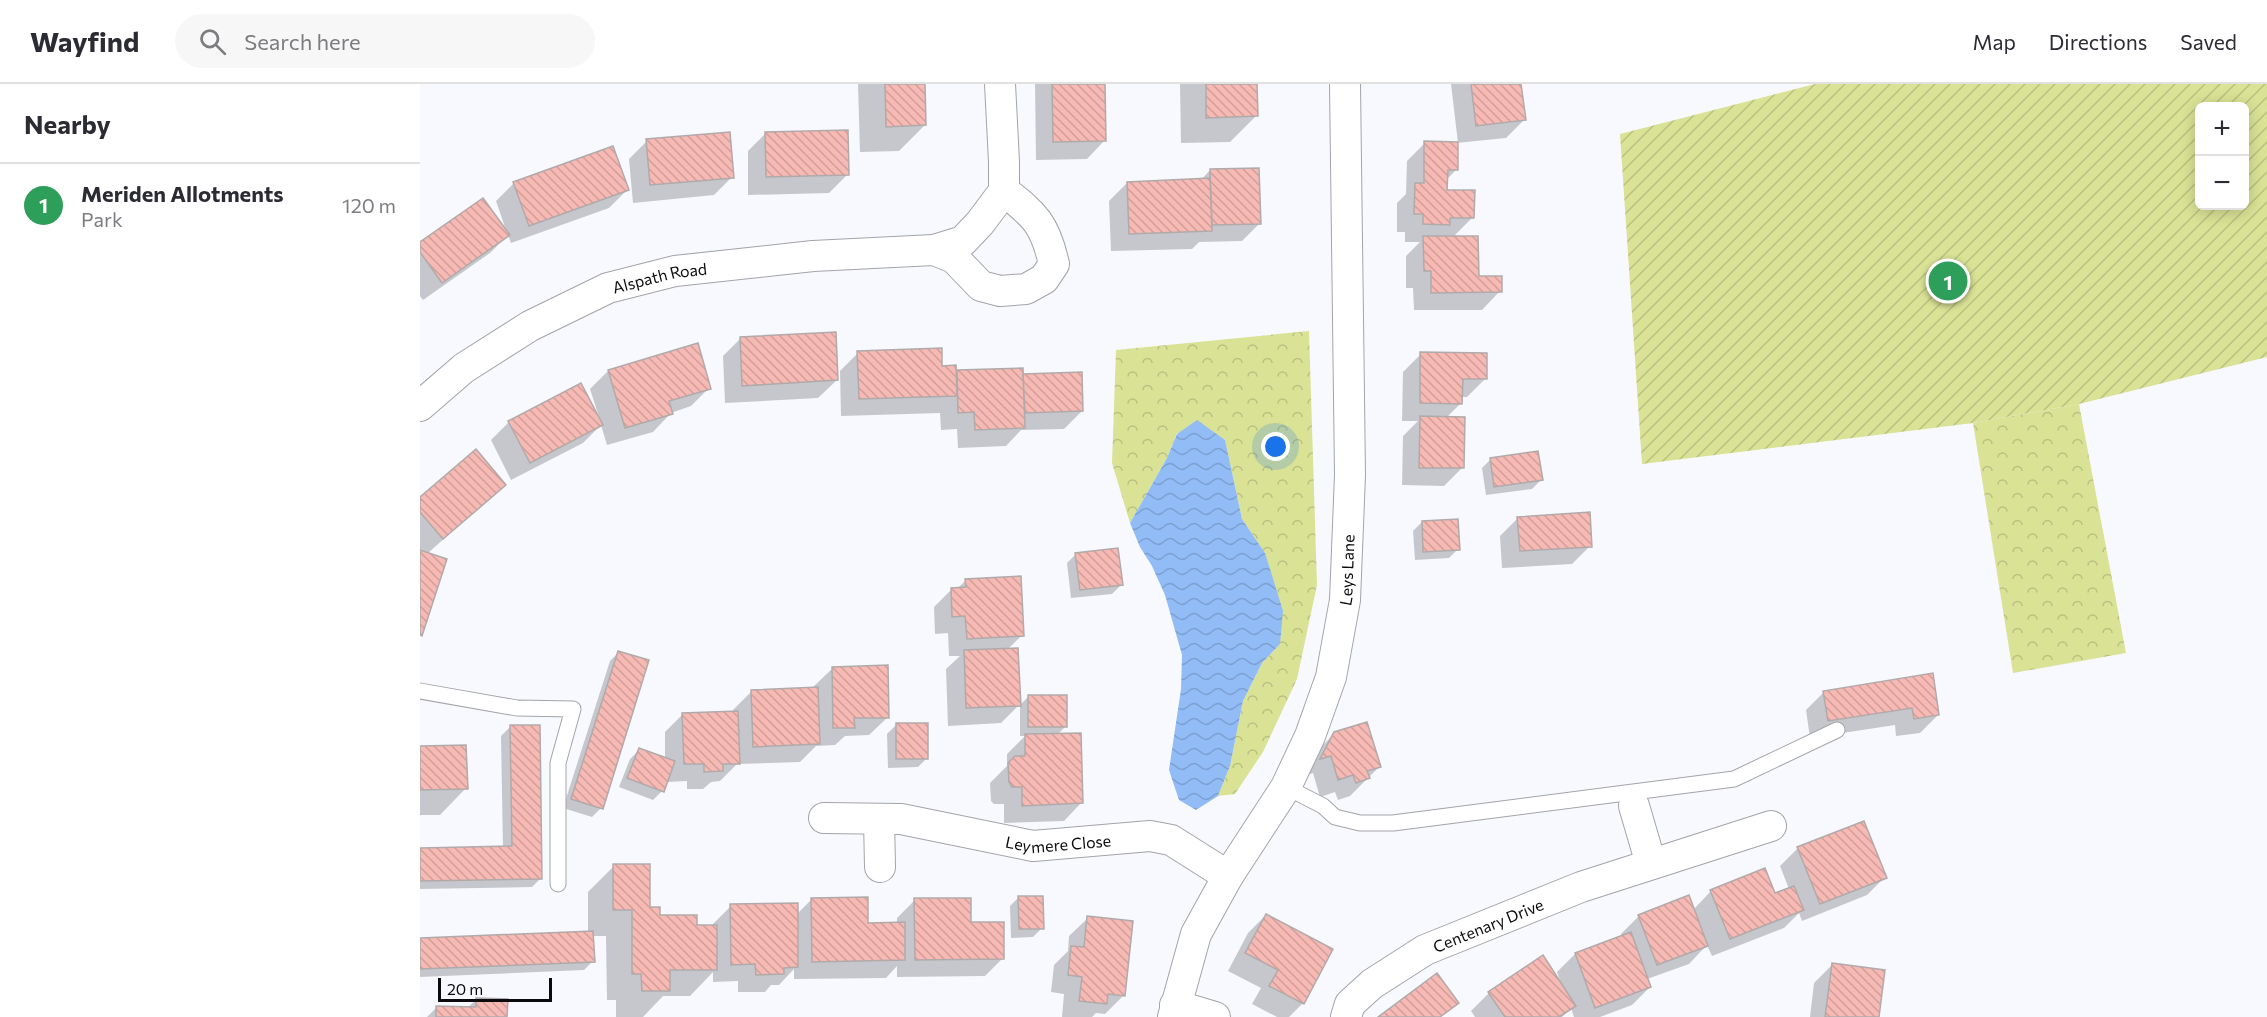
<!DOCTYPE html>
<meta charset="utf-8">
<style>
body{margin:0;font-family:Commissioner,sans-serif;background:#f7f7f7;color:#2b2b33}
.controls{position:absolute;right:18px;top:18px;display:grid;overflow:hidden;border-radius:9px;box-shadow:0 3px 15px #0003}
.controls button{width:54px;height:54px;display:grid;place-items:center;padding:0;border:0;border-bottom:2px solid #e1e1e2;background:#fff;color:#2b2b33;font:30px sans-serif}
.scale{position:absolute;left:18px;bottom:15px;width:114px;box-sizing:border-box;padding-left:6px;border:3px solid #0b0b0d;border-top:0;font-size:16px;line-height:21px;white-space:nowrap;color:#0b0b0d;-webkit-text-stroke:4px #f8f9ff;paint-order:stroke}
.you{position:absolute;left:856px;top:363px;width:21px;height:21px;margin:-15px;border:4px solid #fff;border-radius:50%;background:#1a73e8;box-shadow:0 0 0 9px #1a73e833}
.badge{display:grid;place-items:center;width:39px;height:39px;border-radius:50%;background:#74502a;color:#fff;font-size:20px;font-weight:700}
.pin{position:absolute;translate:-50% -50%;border:3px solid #fff;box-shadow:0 2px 6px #0006}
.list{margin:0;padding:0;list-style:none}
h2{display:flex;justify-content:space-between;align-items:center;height:78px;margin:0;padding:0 24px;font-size:26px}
h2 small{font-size:20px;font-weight:400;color:#7c7c81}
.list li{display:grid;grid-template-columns:39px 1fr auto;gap:18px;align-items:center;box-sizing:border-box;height:84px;padding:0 24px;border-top:2px solid #e1e1e2}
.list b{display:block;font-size:22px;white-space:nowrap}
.list p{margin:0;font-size:20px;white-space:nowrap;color:#7c7c81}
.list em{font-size:20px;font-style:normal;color:#7c7c81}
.icon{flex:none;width:33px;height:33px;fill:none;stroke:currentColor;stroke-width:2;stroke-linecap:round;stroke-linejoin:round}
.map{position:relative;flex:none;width:1847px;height:933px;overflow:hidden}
header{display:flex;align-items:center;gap:36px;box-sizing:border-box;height:84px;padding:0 30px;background:#fff;border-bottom:2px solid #e1e1e2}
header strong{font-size:28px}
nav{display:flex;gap:33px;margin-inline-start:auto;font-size:21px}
.search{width:420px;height:54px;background:#f7f7f7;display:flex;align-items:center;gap:15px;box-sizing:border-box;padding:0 21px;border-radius:33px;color:#7c7c81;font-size:22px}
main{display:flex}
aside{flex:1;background:#fff}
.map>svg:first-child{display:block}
.forest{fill:url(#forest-crowns)}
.garden{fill:url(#garden-furrows);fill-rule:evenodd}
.water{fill:url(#water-waves)}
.shadow{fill:#0003}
.building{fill:url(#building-back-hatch);stroke:#b1aaaa;stroke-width:1.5}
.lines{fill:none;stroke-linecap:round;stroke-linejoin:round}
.service-casing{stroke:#a3a4a9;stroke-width:17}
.minor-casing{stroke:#a3a4a9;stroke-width:32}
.service{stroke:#fff;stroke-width:15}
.minor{stroke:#fff;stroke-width:30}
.labels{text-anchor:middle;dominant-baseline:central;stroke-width:6;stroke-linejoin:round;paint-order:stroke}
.street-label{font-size:16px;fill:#0b0b0d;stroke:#f8f9ff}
</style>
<header>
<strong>Wayfind</strong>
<div class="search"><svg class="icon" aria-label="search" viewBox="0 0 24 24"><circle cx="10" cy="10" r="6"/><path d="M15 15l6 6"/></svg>Search here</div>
<nav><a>Map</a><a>Directions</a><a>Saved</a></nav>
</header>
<main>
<aside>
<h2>Nearby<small></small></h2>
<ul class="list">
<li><span class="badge" style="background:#2e9e5b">1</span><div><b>Meriden Allotments</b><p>Park</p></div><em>120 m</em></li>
</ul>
</aside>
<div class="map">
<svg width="1847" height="933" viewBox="0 0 1847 933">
<defs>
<pattern id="forest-crowns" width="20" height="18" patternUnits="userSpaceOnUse" patternTransform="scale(1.5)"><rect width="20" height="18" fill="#dae296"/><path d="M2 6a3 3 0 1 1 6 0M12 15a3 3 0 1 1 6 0" fill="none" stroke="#bac180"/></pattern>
<pattern id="garden-furrows" width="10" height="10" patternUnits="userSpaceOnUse" patternTransform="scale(1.5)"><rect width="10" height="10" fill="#dae296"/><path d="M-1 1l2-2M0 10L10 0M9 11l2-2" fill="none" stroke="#bac180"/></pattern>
<pattern id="water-waves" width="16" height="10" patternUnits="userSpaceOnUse" patternTransform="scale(1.5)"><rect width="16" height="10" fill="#92bcf6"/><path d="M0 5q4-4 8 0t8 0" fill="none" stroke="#7da0d2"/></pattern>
<pattern id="building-back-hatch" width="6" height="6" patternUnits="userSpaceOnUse" patternTransform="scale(1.5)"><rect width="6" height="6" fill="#f6b9b4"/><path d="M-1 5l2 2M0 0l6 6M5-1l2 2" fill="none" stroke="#d29e9a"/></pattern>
</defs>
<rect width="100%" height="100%" fill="#f8f9ff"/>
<g class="forest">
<polygon points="889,247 897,501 877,595 843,668 815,710 798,712 810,682 823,617 842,579 860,560 845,469 822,435 805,357 757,349 747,374 710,439 692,379 696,266"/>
<polygon points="1659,320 1706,569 1593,589 1553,339"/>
</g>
<path class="garden" d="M1395,0H1847V273L1659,320L1553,339L1222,380L1200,50ZM1780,22H1824V122H1780Z"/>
<polygon class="water" points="777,336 805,356 822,435 845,469 863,527 860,560 842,579 823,617 810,682 798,712 776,726 759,716 749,686 761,605 762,571 745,511 732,482 720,463 710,439 747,374 757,350"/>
<g class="shadow">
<polygon points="438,0 503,0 505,41 479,67 440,68"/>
<polygon points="615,0 683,0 685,56 667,75 616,76"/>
<polygon points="760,0 836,0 836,32 810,58 761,59"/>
<polygon points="1031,0 1100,0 1104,36 1086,54 1036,59 1036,86 1026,96 1026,107 1053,133 1032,154 1057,193 1080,207 1062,226 994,226 993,204 986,204 986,172 1000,158 985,158 985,148 977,148 977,119 986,110 987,77 1005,59 1038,59"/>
<polygon points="346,49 427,91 409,109 328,111 328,67"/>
<polygon points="227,57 312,93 294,111 213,119 209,75"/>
<polygon points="790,86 840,139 822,157 779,158 772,165 691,167 689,117 707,99 781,96"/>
<polygon points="94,99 207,106 189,124 91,159 88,151 70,169 3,216 0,212 0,160 87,149 76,117"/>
<polygon points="321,254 417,296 398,314 305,319 303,272"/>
<polygon points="438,269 535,288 602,285 602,292 662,327 644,345 601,346 586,362 538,364 537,345 521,346 520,329 421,332 420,287"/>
<polygon points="1001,270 1065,295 1047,313 1041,313 1041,319 1026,334 1042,384 1024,402 982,401 983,352 998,337 982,337 983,288"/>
<polygon points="188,287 289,304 271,322 251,329 233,348 187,361 181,341 163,359 91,396 71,356 89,338 179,333 170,305"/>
<polygon points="1071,375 1121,396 1112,405 1066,411 1062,384"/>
<polygon points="84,401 7,470 0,552 0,415"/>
<polygon points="1098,434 1170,462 1152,480 1082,484 1080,452"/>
<polygon points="1002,438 1038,465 1029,474 995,476 993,447"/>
<polygon points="656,470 701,501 692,510 651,514 647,479"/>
<polygon points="546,496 602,551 588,565 599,621 581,639 528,642 526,585 540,572 529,572 528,549 515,550 514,523 532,505 537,505"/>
<polygon points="199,568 181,724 172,733 143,724 190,577"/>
<polygon points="413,584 468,633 449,651 425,652 415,661 396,662 380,678 317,680 300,697 291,698 283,705 267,705 267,697 246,698 242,707 233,716 199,703 210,675 219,666 245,675 245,648 263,630 314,628 313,626 332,607 394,605 394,602"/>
<polygon points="1512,591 1518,631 1500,649 1476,652 1475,641 1390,654 1386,626 1404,608"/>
<polygon points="609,612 645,643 637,651 662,718 644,737 584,739 584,720 574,720 571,717 570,699 587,682 587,670 605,652 600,652 600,621"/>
<polygon points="476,641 507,674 498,683 468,684 467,650"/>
<polygon points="90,643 121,794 112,803 0,805 0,766 83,764 81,652"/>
<polygon points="915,649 959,683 930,712 918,716 915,708 900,713 893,689 884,692 896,668"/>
<polygon points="0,663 46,704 20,731 0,731"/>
<polygon points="1378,764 1465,793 1447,811 1382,837 1379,829 1364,844 1292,872 1287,861 1269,880 1227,895 1230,903 1212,921 1180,933 1154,933 1151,924 1142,933 1055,933 1051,927 1069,909 1142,902 1137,888 1155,870 1202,853 1201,850 1219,832 1273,826 1291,807 1354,811 1369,805 1360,782"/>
<polygon points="194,782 229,825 238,833 276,842 293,842 293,840 311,822 376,831 392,815 447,841 477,840 477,834 495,816 549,840 583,874 565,892 477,893 477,882 466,894 374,895 374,885 359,901 351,901 345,908 318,908 318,897 293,898 293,888 270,912 243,912 223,933 196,933 196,916 187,916 186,852 172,852 173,877 164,886 0,893 0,855 168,848 168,808"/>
<polygon points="599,813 622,844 613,853 591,854 590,822"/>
<polygon points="846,831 883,919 869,933 857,933 832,920 841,904 808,887 828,849"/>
<polygon points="668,834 703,912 685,930 676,929 672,933 642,933 644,910 631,908 634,881 648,867 649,852"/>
<polygon points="1412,881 1458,933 1390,933 1394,899"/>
<polygon points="57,915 85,933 7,933 17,923 47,924"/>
</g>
<g class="building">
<polygon points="465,0 505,0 506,41 466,43"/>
<polygon points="632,0 685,0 686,57 633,58"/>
<polygon points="786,0 837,0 838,32 786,34"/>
<polygon points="1051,0 1101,0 1106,36 1056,42"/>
<polygon points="428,46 429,91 346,93 345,48"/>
<polygon points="310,48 314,94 230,101 226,55"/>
<polygon points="1004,57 1038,58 1038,86 1028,86 1027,106 1055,106 1054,134 1030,134 1030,141 1003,140 1003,130 994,130 995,99 1004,99"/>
<polygon points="193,62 209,106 109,142 93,98"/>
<polygon points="839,84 841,140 792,141 790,85"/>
<polygon points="790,94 792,147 709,150 707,98"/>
<polygon points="63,114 90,151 22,199 0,168 0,158"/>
<polygon points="1003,152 1058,152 1059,192 1082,192 1082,208 1011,209 1011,187 1004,187"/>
<polygon points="416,248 418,296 322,302 320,253"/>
<polygon points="278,259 291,305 249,317 253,330 205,344 188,286"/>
<polygon points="522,264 522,282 536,281 537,312 439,315 437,267"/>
<polygon points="1000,268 1067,269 1067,295 1043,295 1042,320 1000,319"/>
<polygon points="603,284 605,344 555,346 554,328 538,329 537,286"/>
<polygon points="662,288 663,327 605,329 603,290"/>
<polygon points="161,299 183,341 110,379 88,337"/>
<polygon points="1000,332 1045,333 1044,384 999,384"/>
<polygon points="56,365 86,401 23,455 0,428 0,413"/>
<polygon points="1118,367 1123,396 1074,403 1070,374"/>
<polygon points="1170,428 1172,463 1100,467 1097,433"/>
<polygon points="1038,435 1040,466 1003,468 1002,437"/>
<polygon points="698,464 703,501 660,506 655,469"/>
<polygon points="0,466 27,475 2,552 0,551"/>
<polygon points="601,492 604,552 547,555 545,532 532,533 531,504 546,503 545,495"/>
<polygon points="598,564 601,622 546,624 544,566"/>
<polygon points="198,567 229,576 183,725 151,715"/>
<polygon points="468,581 469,634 434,634 435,644 413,644 412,583"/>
<polygon points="1513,589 1519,631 1494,635 1492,624 1408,637 1403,607"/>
<polygon points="398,603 400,660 333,663 331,606"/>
<rect x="608" y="611" width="39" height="32"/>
<polygon points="318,627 320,680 303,680 303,687 284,688 284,680 264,680 262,629"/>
<polygon points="947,638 961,683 947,687 950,694 936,699 933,691 918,696 911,672 900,675 914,648"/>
<rect x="476" y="639" width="32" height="36"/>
<polygon points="90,641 120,641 122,795 0,797 0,764 92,762"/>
<polygon points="661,649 663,719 602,722 602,703 592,703 589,698 588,679 595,672 605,672 605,650"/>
<polygon points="46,661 48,705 0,706 0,662"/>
<polygon points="219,664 255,677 244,708 207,694"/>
<polygon points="1444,737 1467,794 1400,820 1377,763"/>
<polygon points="193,780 230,780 230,823 240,823 240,831 277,831 277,841 297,841 297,886 250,886 250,907 222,907 221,890 212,890 212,826 193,826"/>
<polygon points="1345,784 1355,809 1374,802 1384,826 1310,855 1290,806"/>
<polygon points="1269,811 1288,862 1237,881 1218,831"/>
<polygon points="598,812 623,812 624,845 599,845"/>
<polygon points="448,813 448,839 485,838 485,876 392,878 391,814"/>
<polygon points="494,814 551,814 551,838 584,838 584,875 495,876"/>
<polygon points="378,819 378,883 364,884 364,890 336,891 335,880 311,881 310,820"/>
<polygon points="846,830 913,865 884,920 849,902 858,886 825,869"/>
<polygon points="667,832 713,837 705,912 688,910 687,920 659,917 662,893 648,891 651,862 664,863"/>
<polygon points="173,847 175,878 0,885 0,854"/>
<polygon points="1211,848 1231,903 1175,924 1155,869"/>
<polygon points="1123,871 1156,922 1139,933 1085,933 1068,908"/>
<polygon points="1412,879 1465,886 1459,933 1405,933"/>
<polygon points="1017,889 1039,919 1020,933 958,933"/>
<polygon points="56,914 88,915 87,933 16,933 16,922 56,923"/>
</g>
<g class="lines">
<g class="service-casing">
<g id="service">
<polyline points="0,607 97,624 153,625 138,679 138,800"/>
<polyline points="866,703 903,722 915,733 940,739 973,739 1314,695 1417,646"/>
</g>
</g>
<g class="minor-casing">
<g id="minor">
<path d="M514,166L534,174L561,202L580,207L606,205L624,195L634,180C625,140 615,131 584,107"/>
<path id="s1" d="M0,322L44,284L110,242L188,204L255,187L393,172L514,166L543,157L560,139L584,107V78L580,0"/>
<polyline points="1214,722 1231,780"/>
<path id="s2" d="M404,734L481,735L613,762L730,752L751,756L808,792"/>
<polyline points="459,735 460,783"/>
<polyline points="755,921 795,933"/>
<path id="s3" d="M753,933L776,850L808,792L866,703L890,652L911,593L925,516L930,391L925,0"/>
<path id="s4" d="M926,933L930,920L952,900L1005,866L1161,803L1351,742"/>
</g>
</g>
<use href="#service" class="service"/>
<use href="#minor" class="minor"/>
</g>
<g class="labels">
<g class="street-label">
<text stroke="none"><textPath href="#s1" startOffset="276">Alspath Road</textPath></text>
<text stroke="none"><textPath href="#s3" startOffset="486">Leys Lane</textPath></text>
<text stroke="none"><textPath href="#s2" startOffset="237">Leymere Close</textPath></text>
<text stroke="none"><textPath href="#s4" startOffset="174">Centenary Drive</textPath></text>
</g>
</g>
</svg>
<div class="controls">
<button>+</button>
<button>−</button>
</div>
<div class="scale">20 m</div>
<div class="you"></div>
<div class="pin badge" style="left:1528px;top:197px;background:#2e9e5b">1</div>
</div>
</main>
